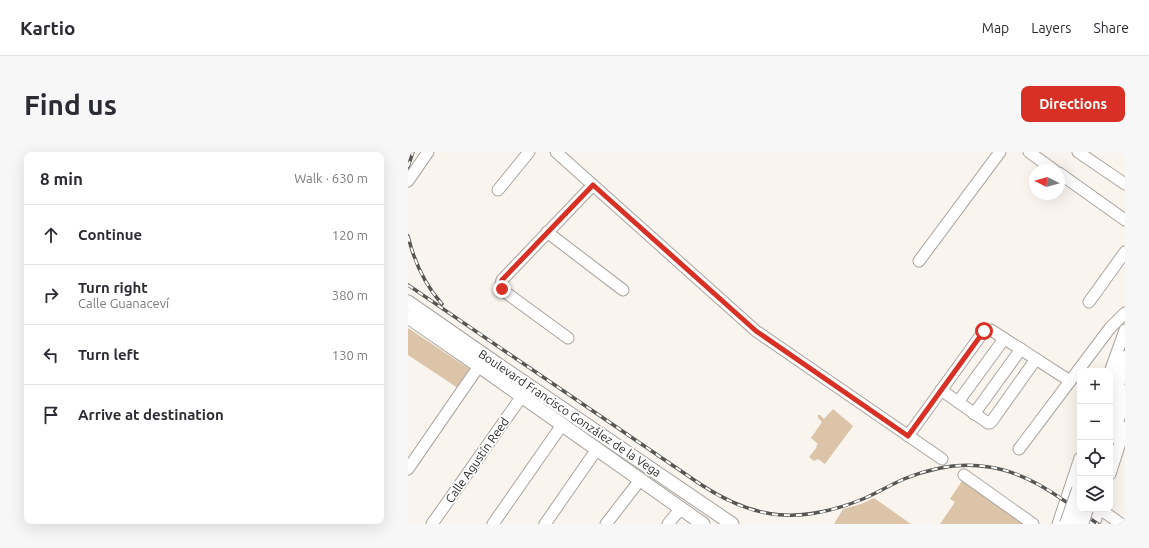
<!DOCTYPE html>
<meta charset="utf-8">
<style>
body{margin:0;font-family:Ubuntu,sans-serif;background:#f7f7f7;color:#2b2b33}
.controls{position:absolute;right:12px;bottom:12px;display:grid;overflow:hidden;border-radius:8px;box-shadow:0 4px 16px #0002}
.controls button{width:36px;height:36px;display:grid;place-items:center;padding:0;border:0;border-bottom:1px solid #e1e1e2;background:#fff;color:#2b2b33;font:20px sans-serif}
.compass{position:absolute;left:621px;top:12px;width:36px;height:36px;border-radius:50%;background:#fff;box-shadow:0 4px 16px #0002;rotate:276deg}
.stop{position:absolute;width:12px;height:12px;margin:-9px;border:3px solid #d93025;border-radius:50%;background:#fff}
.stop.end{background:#d93025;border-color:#fff;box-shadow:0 1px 4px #0008}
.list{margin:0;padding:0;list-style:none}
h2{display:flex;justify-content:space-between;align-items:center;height:52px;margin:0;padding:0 16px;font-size:17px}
h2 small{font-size:13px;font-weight:400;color:#7c7c81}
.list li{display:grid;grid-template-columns:26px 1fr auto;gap:12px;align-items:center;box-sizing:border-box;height:60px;padding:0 16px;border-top:1px solid #e1e1e2}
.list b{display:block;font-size:15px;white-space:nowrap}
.list p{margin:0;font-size:13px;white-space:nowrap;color:#7c7c81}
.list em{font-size:13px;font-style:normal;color:#7c7c81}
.icon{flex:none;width:22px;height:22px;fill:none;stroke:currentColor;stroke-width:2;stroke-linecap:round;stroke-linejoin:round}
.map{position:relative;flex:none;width:717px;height:372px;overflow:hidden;border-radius:8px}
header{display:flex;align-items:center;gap:24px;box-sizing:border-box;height:56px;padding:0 20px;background:#fff;border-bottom:1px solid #e1e1e2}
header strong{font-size:19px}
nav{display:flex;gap:22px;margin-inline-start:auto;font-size:14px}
.intro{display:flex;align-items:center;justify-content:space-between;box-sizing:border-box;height:96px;padding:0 24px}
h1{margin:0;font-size:28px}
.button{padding:10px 18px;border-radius:8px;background:#d93025;color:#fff;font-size:14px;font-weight:700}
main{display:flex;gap:24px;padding:0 24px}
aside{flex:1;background:#fff;border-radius:8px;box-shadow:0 4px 16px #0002}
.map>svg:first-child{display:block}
.building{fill:#dbc4a7}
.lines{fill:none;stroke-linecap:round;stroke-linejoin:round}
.minor-casing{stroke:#a9a49f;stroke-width:13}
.major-casing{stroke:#a9a49f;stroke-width:15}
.highway-casing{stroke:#a9a49f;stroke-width:18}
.minor{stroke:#fff;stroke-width:11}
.major{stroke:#fff;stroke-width:13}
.highway{stroke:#fff;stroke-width:16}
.rail-casing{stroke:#585653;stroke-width:3.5}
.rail{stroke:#fff;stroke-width:2;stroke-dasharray:6;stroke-linecap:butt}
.highway-bridge-casing{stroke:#a9a49f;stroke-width:18;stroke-linecap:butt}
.highway-bridge{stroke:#fff;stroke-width:16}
.route{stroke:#d93025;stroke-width:5}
.labels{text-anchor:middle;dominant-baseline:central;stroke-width:3.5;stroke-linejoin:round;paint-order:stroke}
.street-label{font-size:12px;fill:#2d2b29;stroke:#fff}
</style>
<header>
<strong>Kartio</strong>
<nav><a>Map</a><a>Layers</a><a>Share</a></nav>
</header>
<div class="intro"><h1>Find us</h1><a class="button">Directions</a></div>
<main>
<aside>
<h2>8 min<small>Walk · 630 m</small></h2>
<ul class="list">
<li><svg class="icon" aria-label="ahead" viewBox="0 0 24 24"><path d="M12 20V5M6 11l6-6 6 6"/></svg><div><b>Continue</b></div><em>120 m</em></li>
<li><svg class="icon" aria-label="right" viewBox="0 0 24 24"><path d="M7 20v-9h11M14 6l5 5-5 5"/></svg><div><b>Turn right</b><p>Calle Guanaceví</p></div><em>380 m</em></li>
<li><svg class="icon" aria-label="left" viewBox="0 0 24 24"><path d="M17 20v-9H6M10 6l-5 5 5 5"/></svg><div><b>Turn left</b></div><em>130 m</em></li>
<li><svg class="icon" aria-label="arrive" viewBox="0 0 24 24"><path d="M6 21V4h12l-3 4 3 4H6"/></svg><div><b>Arrive at destination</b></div></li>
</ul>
</aside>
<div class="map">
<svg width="717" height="372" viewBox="0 0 717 372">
<rect width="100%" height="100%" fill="#f9f4ee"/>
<g class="building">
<polygon points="0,176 63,218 50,236 0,203"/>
<polygon points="425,257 445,274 417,312 410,307 406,309 401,305 409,295 408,294 410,292 403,286 414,270 410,266 410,263 412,263 416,267"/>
<polygon points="556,326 619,372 532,372 547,350 542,347"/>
<polygon points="466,346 503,372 426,372 435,357 453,352"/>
</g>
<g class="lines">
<g class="minor-casing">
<g id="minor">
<polyline points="148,0 348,179 534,307"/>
<polyline points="621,0 646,18"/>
<polyline points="670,0 717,32"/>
<polyline points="651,21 717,68"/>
<polyline points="0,29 20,0"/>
<polyline points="90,38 121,0"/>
<polyline points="139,80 215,138"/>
<polyline points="511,109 592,0"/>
<polyline points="681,150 717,100"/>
<polyline points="160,186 97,140 93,132 94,128 185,33"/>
<polyline points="702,220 717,178"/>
<polyline points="533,238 580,271 582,271 584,269 628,207"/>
<polyline points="550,250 596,187"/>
<polyline points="566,262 613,197"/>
<polyline points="500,284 576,179 583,178 662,229"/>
<polyline points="611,297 702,176 717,161"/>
<polyline points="0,317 71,214"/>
<polyline points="702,322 717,275"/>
<polyline points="556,323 625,372"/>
<polyline points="692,357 713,372"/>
<polyline points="24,372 114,244"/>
<polyline points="85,372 154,273"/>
<polyline points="137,372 189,297"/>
<polyline points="198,372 232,328"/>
<polyline points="260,372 273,356"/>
<polyline points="650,372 672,306"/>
<polyline points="686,372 691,357"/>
</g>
</g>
<g class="major-casing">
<g id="major">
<polyline points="0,150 92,214 324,372"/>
<polyline points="0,165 71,214 295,372"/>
</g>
</g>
<g class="highway-casing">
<g id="highway">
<polyline points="702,249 717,207"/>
<polyline points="702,284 717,241"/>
</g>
</g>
<use href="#minor" class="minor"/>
<use href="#major" class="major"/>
<use href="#highway" class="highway"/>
<g class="rail-casing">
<g id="rail">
<polyline points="0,15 5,0"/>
<path d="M0,84C6,109 17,133 34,152"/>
<path d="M0,133L292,332C348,369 393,372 455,347C469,341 482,333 496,327C523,316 552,310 581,315C623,321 656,349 690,372"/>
</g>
</g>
<use href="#rail" class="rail"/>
<g class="highway-bridge-casing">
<g id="highway-bridge">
<polyline points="660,372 672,338"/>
<polyline points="672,372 677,357"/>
</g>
</g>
<use href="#highway-bridge" class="highway-bridge"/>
</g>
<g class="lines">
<polyline class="route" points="94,137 93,132 94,128 185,33 348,179 500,284 576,179"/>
</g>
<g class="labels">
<g class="street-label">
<text transform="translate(162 261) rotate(34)">Boulevard Francisco González de la Vega</text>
<text transform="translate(69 308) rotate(-55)">Calle Agustín Reed</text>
</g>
</g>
</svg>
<div class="controls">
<button>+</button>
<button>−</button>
<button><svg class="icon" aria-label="locate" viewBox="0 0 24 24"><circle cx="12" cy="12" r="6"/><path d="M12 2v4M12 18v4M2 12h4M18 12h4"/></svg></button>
<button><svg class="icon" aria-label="layers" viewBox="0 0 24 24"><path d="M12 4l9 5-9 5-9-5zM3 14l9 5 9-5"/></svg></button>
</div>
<svg class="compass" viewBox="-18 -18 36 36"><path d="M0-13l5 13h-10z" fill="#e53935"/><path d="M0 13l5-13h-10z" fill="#7c7c81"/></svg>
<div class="stop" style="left:576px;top:179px"></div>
<div class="stop end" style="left:94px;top:137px"></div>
</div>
</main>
